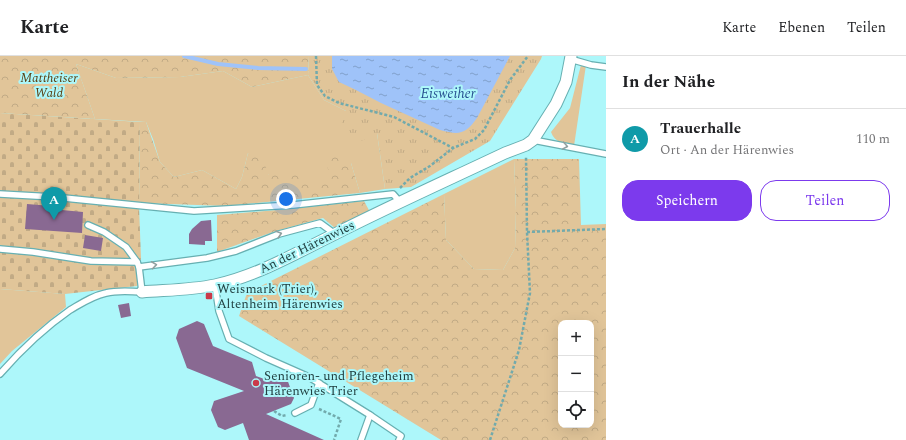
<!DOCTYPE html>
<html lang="de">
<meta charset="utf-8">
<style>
body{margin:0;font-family:Spectral,serif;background:#f6f6f6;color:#202124}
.controls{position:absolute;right:12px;bottom:12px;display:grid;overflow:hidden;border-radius:8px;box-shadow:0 4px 16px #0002}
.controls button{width:36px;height:36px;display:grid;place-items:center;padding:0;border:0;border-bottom:1px solid #e0e0e0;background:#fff;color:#202124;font:20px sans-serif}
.you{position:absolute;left:286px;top:143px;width:14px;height:14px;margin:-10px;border:3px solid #fff;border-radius:50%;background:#1a73e8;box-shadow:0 0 0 6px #1a73e833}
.badge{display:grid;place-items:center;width:26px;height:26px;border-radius:50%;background:#7c3aed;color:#fff;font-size:13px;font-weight:700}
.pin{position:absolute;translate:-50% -33px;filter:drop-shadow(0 1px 2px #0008)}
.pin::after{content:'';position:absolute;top:21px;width:14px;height:12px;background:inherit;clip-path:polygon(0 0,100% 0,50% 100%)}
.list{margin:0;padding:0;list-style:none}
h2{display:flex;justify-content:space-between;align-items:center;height:52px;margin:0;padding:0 16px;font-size:17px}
h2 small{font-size:13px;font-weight:400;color:#757577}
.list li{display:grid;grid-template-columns:26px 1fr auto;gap:12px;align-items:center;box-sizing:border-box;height:60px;padding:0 16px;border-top:1px solid #e0e0e0}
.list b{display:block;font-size:15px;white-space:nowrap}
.list p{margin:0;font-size:13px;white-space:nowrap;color:#757577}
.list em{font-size:13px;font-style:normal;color:#757577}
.actions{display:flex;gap:8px;padding:12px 16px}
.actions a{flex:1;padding:9px 0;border:1px solid #7c3aed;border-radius:16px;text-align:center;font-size:14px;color:#7c3aed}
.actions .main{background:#7c3aed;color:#fff}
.icon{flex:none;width:22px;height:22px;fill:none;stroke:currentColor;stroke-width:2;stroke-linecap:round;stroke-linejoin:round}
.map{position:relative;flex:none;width:606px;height:384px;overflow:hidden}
header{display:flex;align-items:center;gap:24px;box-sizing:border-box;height:56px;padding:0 20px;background:#fff;border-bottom:1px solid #e0e0e0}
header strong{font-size:19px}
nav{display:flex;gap:22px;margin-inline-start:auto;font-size:14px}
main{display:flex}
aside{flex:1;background:#fff}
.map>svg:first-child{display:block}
.grass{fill:#e1c599}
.forest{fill:url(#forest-crowns);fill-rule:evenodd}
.cemetery{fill:url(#cemetery-stones)}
.park{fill:url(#park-tufts)}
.water{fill:url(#water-ripples)}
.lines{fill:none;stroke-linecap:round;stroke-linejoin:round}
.stream{stroke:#9fc3f9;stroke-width:4}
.building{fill:#896992}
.service-casing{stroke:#67b0b2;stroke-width:8}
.minor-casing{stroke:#67b0b2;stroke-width:13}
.path{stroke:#72aaac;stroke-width:2.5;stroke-dasharray:3 2;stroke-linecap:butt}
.service{stroke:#fff;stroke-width:5.5}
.minor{stroke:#fff;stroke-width:11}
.oneway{stroke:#90a0a0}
.poi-dot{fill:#ca3a4a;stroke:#adf7fa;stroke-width:1.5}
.labels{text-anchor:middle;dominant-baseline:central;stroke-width:4;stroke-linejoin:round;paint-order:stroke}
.park-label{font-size:13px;font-style:italic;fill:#5a4114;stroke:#adf7fa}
.street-label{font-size:13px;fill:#214041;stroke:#adf7fa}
.poi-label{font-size:13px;fill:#214041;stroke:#adf7fa;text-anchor:start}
.water-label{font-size:14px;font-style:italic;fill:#275191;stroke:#adf7fa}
</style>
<header>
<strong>Karte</strong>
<nav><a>Karte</a><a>Ebenen</a><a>Teilen</a></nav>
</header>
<main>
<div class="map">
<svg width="606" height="384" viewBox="0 0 606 384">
<defs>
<pattern id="forest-crowns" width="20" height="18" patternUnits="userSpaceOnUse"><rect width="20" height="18" fill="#e1c599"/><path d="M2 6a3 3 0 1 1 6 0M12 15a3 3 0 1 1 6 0" fill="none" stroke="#c1aa85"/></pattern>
<pattern id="cemetery-stones" width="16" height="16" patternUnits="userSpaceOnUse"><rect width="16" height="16" fill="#e1c599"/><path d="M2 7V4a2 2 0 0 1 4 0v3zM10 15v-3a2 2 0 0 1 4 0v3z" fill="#c1aa85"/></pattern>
<pattern id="park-tufts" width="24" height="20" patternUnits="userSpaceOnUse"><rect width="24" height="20" fill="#e1c599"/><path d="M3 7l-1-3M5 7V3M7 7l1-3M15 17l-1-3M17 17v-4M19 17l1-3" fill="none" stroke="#c1aa85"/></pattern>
<pattern id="water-ripples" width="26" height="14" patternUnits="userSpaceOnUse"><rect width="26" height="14" fill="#9fc3f9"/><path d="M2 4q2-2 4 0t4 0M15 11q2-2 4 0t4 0" fill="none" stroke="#81a0cb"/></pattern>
</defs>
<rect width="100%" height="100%" fill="#adf7fa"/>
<g class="grass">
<polygon points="76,8 116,22 180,21 223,15 252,31 308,19 324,44 346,55 377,77 385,133 360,137 351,107 333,125 306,125 306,119 269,119 248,97 242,121 236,133 202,114 174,121 160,106 153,83 146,66 95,63"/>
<path d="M581,9H586L574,90C564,87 555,87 551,76L570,52Z"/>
<polygon points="514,103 516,155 515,192 503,214 474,213 446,184 444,138"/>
<polygon points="0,233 65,238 66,251 12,295 0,308"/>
</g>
<g class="forest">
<polygon points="0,0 309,0 308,19 252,31 223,15 180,21 116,22 76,8 95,63 0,57"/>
<polygon points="140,66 146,66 160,106 174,121 202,114 236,133 242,121 248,97 263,104 269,119 306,119 306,125 332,125 326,107 338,93 351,107 360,137 226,150 139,147"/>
<path d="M514,103H579L581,169L606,168V384H441L239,260L247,237L444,138L446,184L474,213L503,214L515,192L516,155ZM561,267H591V369H561Z"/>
<polygon points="364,145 370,156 336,173 323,162 276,175 217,196 217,159 289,153"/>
</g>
<polygon class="cemetery" points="0,57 140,66 139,150 141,202 137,230 65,238 0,233"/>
<polygon class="park" points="309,0 542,0 541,3 490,85 411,131 385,133 377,77 355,88 340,72 346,55 324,44 308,19"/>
<path class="water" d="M332,0H510L477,62C465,79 459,79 440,74L381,47L354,33L339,26L332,13Z"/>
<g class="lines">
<polyline class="stream" points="184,0 218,8 258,12 306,13"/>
</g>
<g class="building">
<polygon points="27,148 51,150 51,153 83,156 82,177 25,173"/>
<polygon points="211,164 212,185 205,185 205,189 189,188 189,178 192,173 201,165"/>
<polygon points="85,179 103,182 101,195 83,192"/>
<polygon points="129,247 131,260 121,262 118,249"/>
<polygon points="197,265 204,268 213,290 252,306 256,320 267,324 280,319 287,323 294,342 291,348 266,358 324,384 249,384 243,367 225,374 218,371 211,354 214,345 244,335 187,312 176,282 179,273"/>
</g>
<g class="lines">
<g class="service-casing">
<g id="service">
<polyline points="570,3 591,9 606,11"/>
<polyline points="533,84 606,98"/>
<polyline points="0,138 54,141 194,155 293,149 393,138 400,146"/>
<polyline points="88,169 104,176 126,191 137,206"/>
<polyline points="0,193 33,196 91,205 137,206 139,211"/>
<polyline points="215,229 219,255 229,283 266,302 309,321 370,359 401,380 399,384"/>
<path d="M0,318C21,294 44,272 70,254C82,247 92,240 106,237C118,234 130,235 142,236L139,211L207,202L236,195L279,178L320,167L335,178"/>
<polyline points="295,357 311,349 319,327"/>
<polyline points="361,384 370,359"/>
</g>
</g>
<g class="minor-casing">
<path id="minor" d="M142,236C166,234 191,234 215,229C257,220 296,197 335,178C390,150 448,124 505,97L526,89L533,84L556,48L566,26L571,0"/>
</g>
<g class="path">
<polyline points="316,0 317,29 325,40 339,47 394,61 453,92 475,83 484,74 510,24 528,0"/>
<polyline points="400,132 410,122 430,110 453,92"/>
<polyline points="527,176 606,173"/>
<polyline points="319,353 341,363 334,384"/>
<polyline points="274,355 282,360 287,359"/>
<polyline points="490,384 519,294 530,237 527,176 526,100"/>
</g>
<use href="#service" class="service"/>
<use href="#minor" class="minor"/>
</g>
<defs><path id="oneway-chevron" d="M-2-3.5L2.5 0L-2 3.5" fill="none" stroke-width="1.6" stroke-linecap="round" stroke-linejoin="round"/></defs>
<g class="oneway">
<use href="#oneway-chevron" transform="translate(565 90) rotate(10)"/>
<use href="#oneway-chevron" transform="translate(279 178) rotate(-18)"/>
<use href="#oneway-chevron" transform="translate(154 209) rotate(-8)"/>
</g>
<g class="poi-dot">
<rect x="205" y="236" width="8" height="8" rx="2"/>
<circle cx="256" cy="327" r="4"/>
</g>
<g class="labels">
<g class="park-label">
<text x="49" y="22">Mattheiser<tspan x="49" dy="15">Wald</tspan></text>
</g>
<g class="street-label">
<text transform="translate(307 191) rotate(-26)">An der Härenwies</text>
</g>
<g class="poi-label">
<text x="217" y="233">Weismark (Trier),<tspan x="217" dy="15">Altenheim Härenwies</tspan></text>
<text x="264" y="320">Senioren- und Pflegeheim<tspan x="264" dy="15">Härenwies Trier</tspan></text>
</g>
<g class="water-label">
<text x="448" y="37">Eisweiher</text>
</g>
</g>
</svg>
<div class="controls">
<button>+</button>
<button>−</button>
<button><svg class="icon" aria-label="locate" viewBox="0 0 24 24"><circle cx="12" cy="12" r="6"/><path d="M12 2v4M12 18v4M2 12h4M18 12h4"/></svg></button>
</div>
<div class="you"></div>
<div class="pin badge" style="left:54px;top:164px;background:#0f9aa8">A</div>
</div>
<aside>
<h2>In der Nähe<small></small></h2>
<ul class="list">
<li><span class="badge" style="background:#0f9aa8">A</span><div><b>Trauerhalle</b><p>Ort · An der Härenwies</p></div><em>110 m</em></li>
</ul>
<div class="actions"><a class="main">Speichern</a><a>Teilen</a></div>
</aside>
</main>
